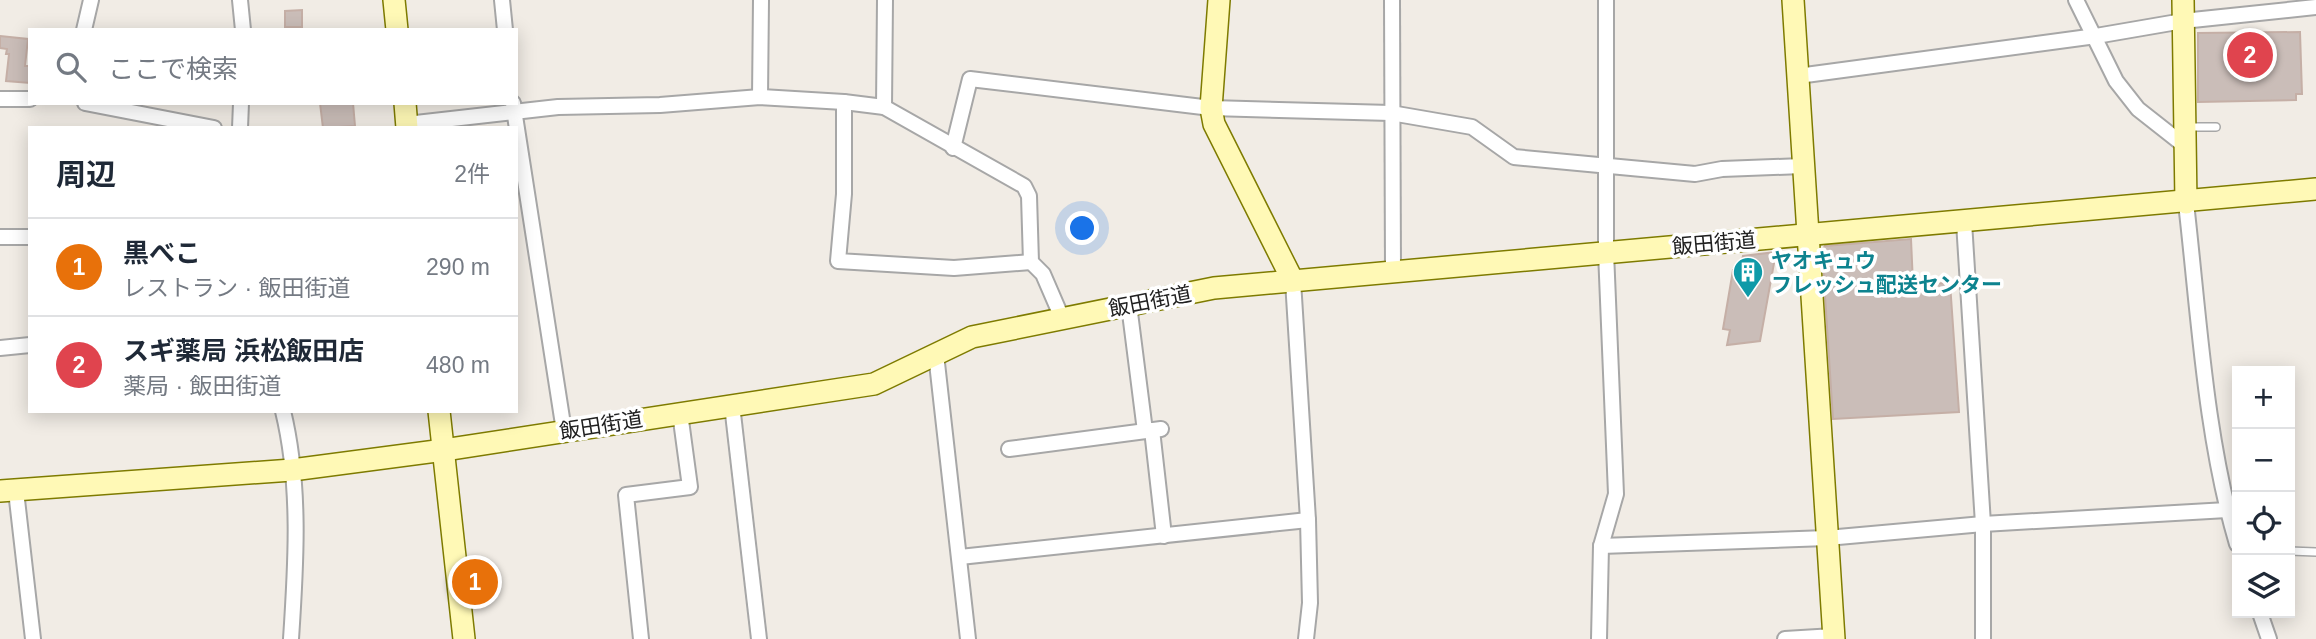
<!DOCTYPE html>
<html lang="ja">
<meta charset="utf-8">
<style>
body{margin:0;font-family:Arial,"Noto Sans JP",sans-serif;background:#f2f2f3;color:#1f2937}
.controls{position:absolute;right:21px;bottom:21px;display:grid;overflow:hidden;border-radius:0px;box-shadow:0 4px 18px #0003}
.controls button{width:63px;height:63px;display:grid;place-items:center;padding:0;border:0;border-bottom:2px solid #e0e1e3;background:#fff;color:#1f2937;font:35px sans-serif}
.you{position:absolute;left:1083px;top:229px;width:24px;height:24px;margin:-18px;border:5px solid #fff;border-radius:50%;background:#1a73e8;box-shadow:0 0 0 10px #1a73e833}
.badge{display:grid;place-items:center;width:46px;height:46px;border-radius:50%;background:#0f766e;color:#fff;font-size:23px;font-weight:700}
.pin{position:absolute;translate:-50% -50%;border:4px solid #fff;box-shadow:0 2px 7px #0006}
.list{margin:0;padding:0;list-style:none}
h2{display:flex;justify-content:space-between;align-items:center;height:91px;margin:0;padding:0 28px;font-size:30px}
h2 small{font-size:23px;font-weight:400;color:#747a83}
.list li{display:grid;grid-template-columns:46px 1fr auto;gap:21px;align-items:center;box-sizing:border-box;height:98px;padding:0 28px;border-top:2px solid #e0e1e3}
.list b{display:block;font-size:26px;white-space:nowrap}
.list p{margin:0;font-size:23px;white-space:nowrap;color:#747a83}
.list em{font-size:23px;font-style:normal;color:#747a83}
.icon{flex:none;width:38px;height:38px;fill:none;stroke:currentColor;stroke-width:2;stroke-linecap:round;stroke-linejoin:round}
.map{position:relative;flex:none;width:2316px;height:639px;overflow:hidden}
.search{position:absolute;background:#fff;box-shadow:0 4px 18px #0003;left:28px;top:28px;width:490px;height:77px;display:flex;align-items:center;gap:18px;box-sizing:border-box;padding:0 24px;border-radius:0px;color:#747a83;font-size:26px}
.panel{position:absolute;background:#fff;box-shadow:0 4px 18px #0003;left:28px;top:126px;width:490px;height:287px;border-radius:0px}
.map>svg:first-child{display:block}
.building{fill:#cabdb8;stroke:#c5afa6;stroke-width:2}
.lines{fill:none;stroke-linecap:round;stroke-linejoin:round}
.lane-casing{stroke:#a7a7a7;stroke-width:10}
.street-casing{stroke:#a7a7a7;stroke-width:18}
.secondary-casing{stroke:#7e7b00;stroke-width:24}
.lane{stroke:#fff;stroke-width:7}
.street{stroke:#fff;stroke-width:14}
.secondary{stroke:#fff9b6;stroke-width:21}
.labels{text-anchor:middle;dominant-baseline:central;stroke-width:7;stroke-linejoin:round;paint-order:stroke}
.street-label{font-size:21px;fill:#202020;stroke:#fff}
.culture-label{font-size:21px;font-weight:bold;fill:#0d838f;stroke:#fff;text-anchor:start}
</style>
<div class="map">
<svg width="2316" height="639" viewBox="0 0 2316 639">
<rect width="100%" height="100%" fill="#f1ece5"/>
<g class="building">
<polygon points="302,10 302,27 285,27 285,11"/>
<polygon points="2300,32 2302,94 2296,94 2296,100 2198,102 2198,33"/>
<polygon points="0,36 28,39 25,66 30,66 30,83 6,81 9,54 6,54 7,49 0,48"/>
<polygon points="320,103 353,103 355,126 323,128"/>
<polygon points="1911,239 1913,284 1950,283 1959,412 1833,419 1822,250 1825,246"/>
<polygon points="1776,252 1760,341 1727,345 1730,330 1723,329 1733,270 1740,270 1743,256"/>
</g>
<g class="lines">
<g class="lane-casing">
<g id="lane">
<polyline points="2186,127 2216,127"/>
<polyline points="2290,551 2316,552"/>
</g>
</g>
<g class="street-casing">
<g id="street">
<polyline points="240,0 243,30"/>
<polyline points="502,0 505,30"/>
<polyline points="1392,0 1393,272"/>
<polyline points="2076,0 2116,81 2138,109 2185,146"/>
<polyline points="84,30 91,0"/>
<polyline points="1798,76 2096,36 2183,21 2316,7"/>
<polyline points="760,97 761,0"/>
<polyline points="0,99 30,99"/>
<polyline points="844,102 844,194 838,261 954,268 1031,262"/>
<polyline points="85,103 214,128"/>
<polyline points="513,103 564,431"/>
<polyline points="884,107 885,0"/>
<polyline points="407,124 558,107 660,105 760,97 844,102 884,107 1024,186 1029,196 1031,262 1043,274 1062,318"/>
<polyline points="240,128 241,103"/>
<polyline points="953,148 970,79 1211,108 1391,113 1472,127 1514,157 1695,174 1722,169 1802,166"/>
<path d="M2186,203C2199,315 2205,436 2237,544"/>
<polyline points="1964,222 1983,524 1983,639"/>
<polyline points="0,237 30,237"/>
<polyline points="1293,281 1308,520 1310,603 1306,639"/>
<polyline points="1129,305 1145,431"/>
<polyline points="0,348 30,345"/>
<polyline points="936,354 968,639"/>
<polyline points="732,405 759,639"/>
<path d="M283,411C301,485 296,564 291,639"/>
<polyline points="1152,430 1164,536"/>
<polyline points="1009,449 1161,429"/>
<polyline points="16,491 33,639"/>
<polyline points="1601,546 1827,538 1983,524 2227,510"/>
<polyline points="960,557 1308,520"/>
<polyline points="2260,613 2269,639"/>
<polyline points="641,639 626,495 690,487 680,413"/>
<polyline points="1599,639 1601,546 1616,494 1606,252 1606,0"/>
<polyline points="1785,639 1834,636"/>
</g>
</g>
<g class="secondary-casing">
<g id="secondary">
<polyline points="394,0 397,30"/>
<polyline points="1219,0 1211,108 1214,124 1293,281"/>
<polyline points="1793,0 1834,639"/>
<polyline points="2183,0 2186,203"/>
<polyline points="405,103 407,128"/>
<polyline points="439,411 464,639"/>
<polyline points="0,491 292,470 444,450 874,384 972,337 1214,288 2316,189"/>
</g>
</g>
<use href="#lane" class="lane"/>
<use href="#street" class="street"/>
<use href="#secondary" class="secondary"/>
</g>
<defs>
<g id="building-pin" transform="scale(1.575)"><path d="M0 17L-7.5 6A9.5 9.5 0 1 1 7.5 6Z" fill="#0f9aa8" stroke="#fff"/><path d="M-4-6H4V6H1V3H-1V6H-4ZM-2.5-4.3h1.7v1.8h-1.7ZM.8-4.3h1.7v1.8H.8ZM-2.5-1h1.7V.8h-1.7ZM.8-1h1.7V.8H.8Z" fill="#fff"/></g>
</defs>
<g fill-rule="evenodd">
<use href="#building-pin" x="1748" y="272"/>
</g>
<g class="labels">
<g class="street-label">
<text transform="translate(1714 243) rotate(-5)">飯田街道</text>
<text transform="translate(1150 301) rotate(-11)">飯田街道</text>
<text transform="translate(601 425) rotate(-9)">飯田街道</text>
</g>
<g class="culture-label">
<text x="1771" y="260">ヤオキュウ<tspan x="1771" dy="24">フレッシュ配送センター</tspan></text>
</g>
</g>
</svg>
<div class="controls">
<button>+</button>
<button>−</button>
<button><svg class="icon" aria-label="locate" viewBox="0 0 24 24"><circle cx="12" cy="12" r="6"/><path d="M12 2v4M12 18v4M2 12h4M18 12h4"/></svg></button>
<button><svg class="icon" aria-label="layers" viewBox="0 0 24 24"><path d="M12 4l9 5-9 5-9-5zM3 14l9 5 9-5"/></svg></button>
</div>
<div class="you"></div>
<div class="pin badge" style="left:475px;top:582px;background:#e8710a">1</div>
<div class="pin badge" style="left:2250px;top:55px;background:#e0444e">2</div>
<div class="search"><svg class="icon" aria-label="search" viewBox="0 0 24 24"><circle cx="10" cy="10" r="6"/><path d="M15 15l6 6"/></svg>ここで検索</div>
<section class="panel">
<h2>周辺<small>2件</small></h2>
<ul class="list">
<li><span class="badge" style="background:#e8710a">1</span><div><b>黒べこ</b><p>レストラン · 飯田街道</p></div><em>290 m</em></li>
<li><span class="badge" style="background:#e0444e">2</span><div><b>スギ薬局 浜松飯田店</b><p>薬局 · 飯田街道</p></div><em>480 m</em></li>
</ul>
</section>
</div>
